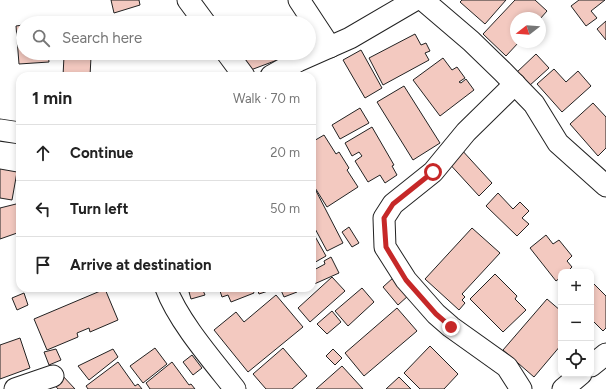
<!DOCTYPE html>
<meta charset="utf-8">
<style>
body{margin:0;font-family:Figtree,sans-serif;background:#f2f2f2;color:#222}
.controls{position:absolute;right:12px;bottom:12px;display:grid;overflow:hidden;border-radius:8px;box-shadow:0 2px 6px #0003}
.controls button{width:36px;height:36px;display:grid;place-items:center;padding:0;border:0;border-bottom:1px solid #e0e0e0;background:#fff;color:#222;font:20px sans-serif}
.compass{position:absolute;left:510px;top:12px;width:36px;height:36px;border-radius:50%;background:#fff;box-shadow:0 2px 6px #0003;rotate:253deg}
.stop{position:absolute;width:12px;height:12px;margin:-9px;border:3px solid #c62828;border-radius:50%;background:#fff}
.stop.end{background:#c62828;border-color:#fff;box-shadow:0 1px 4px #0008}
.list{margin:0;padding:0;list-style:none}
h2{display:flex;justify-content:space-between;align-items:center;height:52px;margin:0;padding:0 16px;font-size:17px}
h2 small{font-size:13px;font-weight:400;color:#767676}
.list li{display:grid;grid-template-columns:26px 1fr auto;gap:12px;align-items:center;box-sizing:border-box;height:56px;padding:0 16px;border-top:1px solid #e0e0e0}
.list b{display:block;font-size:15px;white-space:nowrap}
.list em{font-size:13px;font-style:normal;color:#767676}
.icon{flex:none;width:22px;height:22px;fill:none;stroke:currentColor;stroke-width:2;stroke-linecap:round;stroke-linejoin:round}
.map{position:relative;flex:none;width:606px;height:389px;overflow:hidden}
.search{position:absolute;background:#fff;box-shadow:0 2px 6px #0003;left:16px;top:16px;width:300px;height:44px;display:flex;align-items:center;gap:10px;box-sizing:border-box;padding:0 14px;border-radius:22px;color:#767676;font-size:15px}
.panel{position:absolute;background:#fff;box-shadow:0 2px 6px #0003;left:16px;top:72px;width:300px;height:220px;border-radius:12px}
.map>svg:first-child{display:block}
.building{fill:#f3c9c0;stroke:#222}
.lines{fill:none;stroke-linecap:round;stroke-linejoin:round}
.minor-casing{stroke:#222;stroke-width:23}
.minor{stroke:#fff;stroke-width:21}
.route{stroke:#c62828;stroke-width:5}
</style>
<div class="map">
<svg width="606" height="389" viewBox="0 0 606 389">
<rect width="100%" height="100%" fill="#fff"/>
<g class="building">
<polygon points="111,0 139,0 140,5 114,13"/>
<polygon points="462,0 506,0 485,24 460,2"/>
<polygon points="515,0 535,0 547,11 540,19 516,18 516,42 519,42 506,56 483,34"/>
<polygon points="579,0 605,0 591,11 597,18 586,26 571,6"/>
<polygon points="606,21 606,40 597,29"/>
<polygon points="23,25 23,53 48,53 49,62 19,64 16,26"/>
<polygon points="415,34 421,45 426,43 430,51 425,53 429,60 383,85 369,58"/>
<polygon points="361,50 382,88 365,98 343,60"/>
<polygon points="241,53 278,53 280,59 248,71"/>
<polygon points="536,54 549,68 529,86 516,73"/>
<polygon points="64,56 91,57 90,76 63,76"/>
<polygon points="443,58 452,70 457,67 465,78 459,82 461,83 466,79 474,90 440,116 413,80"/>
<polygon points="554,69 566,82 578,71 591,86 562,112 537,84"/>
<polygon points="404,86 440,143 413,160 377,102"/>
<polygon points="593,103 606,117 606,148 598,156 570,124"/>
<polygon points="360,108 369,123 340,139 332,125"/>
<polygon points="372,127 394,165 392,166 397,175 385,183 380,175 368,182 355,161 362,156 359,152 352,156 345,143"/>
<polygon points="324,135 336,154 339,152 349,168 347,170 358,187 327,207 312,183 312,142"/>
<polygon points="460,148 492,183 479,196 446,160"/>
<polygon points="0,169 17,172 12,200 0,198"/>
<polygon points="313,185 343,243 327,251 312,223"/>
<polygon points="498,193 513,209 520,202 529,211 522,218 529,224 517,236 486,206"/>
<polygon points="20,203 20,232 0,239 0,208"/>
<polygon points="349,227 359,243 352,247 342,232"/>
<polygon points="472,228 500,253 462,294 465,297 462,300 465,303 459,310 425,279"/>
<polygon points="312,231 326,256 312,264"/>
<polygon points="546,235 553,244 559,240 572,256 567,261 572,267 567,272 561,272 561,277 556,281 530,248"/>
<polygon points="331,257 339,273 312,285 312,271 325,264 324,261"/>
<polygon points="495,274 517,296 515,299 526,310 503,332 470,299"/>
<polygon points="332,277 345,291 310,322 298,308"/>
<polygon points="394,277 409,295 398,305 383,287"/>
<polygon points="591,281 606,296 606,328 603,331 591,319"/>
<polygon points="202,288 205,295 191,299 189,292"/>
<polygon points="219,288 252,288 254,293 231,302 228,295 222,297"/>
<polygon points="257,288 277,288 259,294"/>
<polygon points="280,288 295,288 297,292 284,297"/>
<polygon points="362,288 374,302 348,326 335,311"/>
<polygon points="105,289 118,320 90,332 89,328 77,333 78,337 47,350 34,319"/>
<polygon points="24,293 28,305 17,310 12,298"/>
<polygon points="276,295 303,327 248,372 214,330 236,312 244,322"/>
<polygon points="547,299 561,311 561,345 534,377 503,350"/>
<polygon points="397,308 417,331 364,376 345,353"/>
<polygon points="332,311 341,322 327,334 317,324"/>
<polygon points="20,338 30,368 0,379 0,345"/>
<polygon points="430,346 458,374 444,389 420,389 404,373"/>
<polygon points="155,348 167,364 143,383 130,366"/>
<polygon points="283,348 307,376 292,389 266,389 253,374"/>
<polygon points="56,349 61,360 49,365 44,352"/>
<polygon points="113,349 118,357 89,380 78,366"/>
<polygon points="333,349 342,358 335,365 326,356"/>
<polygon points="192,355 202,368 193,375 183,362"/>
<polygon points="118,362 135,386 138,384 142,389 88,389 86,386"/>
<polygon points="172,362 189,385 191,384 195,389 150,389 146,383"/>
<polygon points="342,366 363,389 316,389"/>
<polygon points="62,375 75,389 58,389 53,383"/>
<polygon points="399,377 411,389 386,389"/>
</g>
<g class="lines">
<g class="minor-casing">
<g id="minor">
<polyline points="188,0 205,23"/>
<polyline points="299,0 330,47"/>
<polyline points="423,0 471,41 503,72 534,104 558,143 606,186"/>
<polyline points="227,53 244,76"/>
<polyline points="271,76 298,61 350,38 415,0"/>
<polyline points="515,84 466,132 433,172 393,204 384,218 385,247 406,280 436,314 451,327 507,367 521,389"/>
<polyline points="0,130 20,133"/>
<path d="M166,288C178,321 213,361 235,389"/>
<polyline points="591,366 606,354"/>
<polyline points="15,389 53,376"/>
<polyline points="563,389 581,374"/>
</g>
</g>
<use href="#minor" class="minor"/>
</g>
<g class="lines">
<polyline class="route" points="433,172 393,204 384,218 386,247 406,280 436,314 451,327"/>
</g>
</svg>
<div class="controls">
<button>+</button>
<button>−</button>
<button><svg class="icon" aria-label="locate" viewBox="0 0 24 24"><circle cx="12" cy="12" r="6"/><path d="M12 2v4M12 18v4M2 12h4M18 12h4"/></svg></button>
</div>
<svg class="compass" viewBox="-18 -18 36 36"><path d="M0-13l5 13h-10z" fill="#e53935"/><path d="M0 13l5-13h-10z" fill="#767676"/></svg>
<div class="stop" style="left:433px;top:172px"></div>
<div class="stop end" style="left:451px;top:327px"></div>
<div class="search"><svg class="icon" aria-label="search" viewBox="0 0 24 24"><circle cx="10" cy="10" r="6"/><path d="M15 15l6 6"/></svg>Search here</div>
<section class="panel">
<h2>1 min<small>Walk · 70 m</small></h2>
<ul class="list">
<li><svg class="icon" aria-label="ahead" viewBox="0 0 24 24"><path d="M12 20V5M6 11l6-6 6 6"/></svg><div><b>Continue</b></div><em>20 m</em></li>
<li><svg class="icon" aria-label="left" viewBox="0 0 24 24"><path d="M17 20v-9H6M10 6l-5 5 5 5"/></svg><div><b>Turn left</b></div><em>50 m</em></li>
<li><svg class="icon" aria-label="arrive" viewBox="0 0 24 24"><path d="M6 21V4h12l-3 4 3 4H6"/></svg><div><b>Arrive at destination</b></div></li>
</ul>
</section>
</div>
